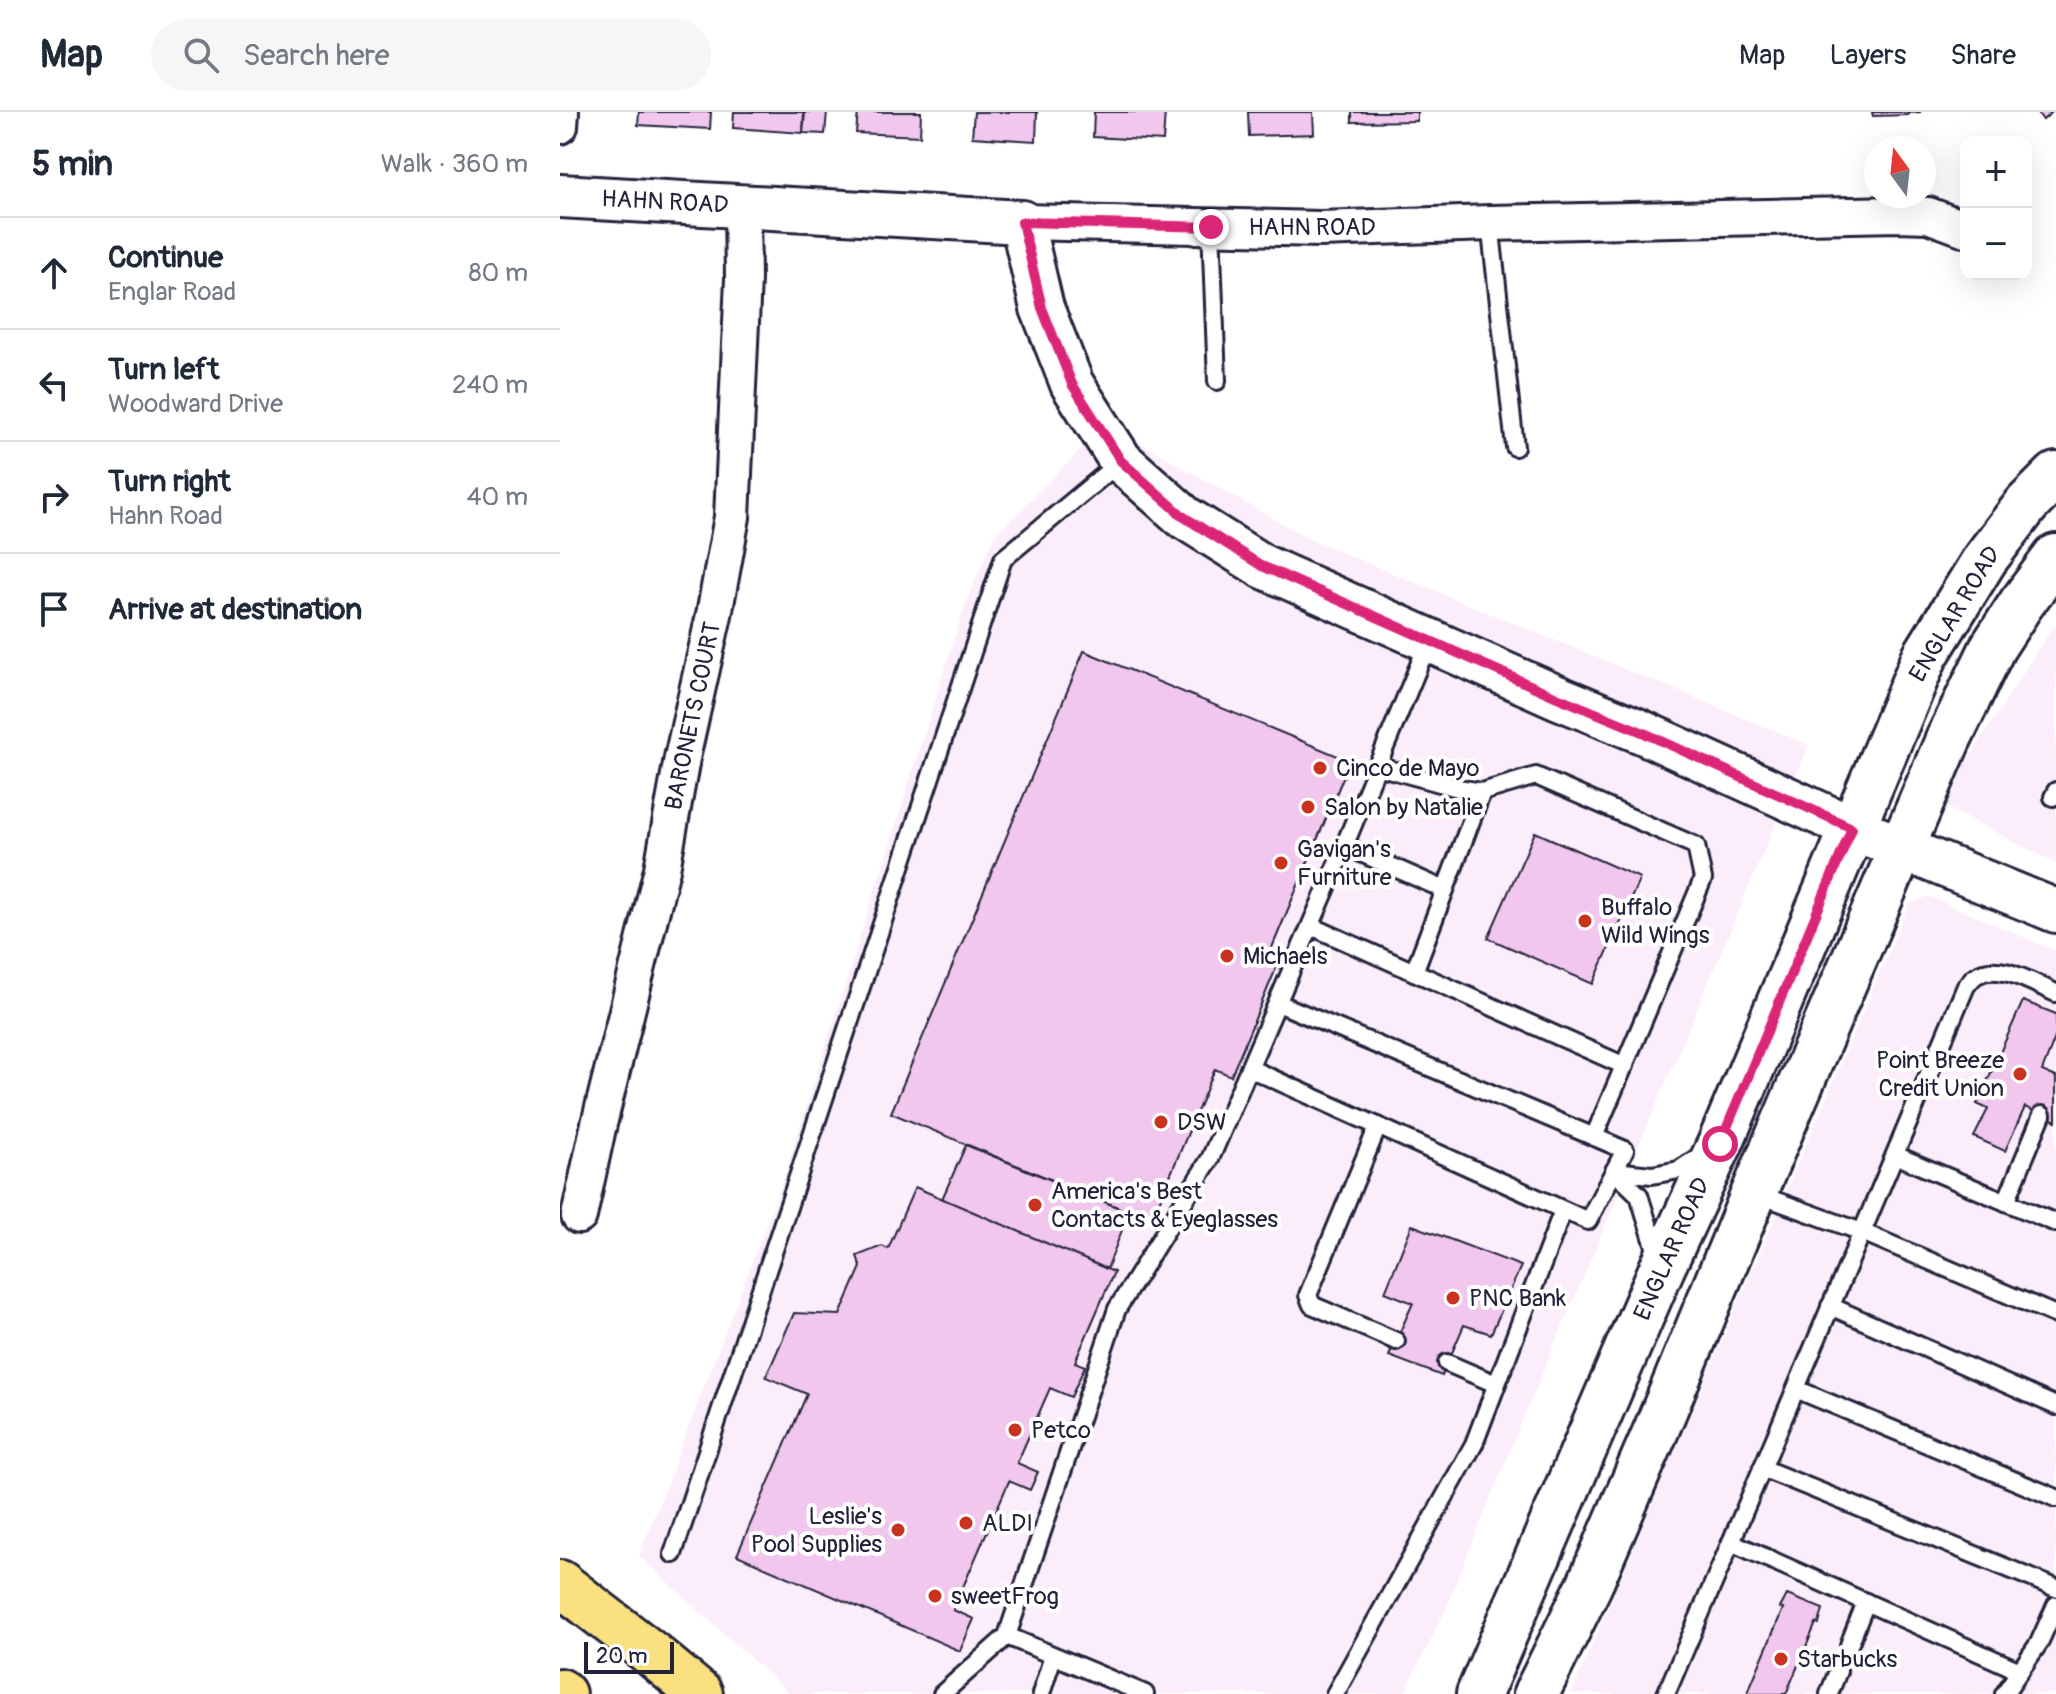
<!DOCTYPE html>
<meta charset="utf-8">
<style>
body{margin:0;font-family:Pangolin,sans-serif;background:#f6f6f7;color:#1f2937}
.controls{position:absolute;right:24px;top:24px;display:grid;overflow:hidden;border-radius:16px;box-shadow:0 8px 32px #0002}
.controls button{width:72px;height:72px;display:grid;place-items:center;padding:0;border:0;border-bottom:2px solid #e0e1e3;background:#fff;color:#1f2937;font:40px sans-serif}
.compass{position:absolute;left:1304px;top:24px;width:72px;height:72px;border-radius:50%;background:#fff;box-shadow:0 8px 32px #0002;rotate:345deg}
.scale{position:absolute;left:24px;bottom:20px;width:90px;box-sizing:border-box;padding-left:8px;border:4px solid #22223b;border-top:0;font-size:22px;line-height:28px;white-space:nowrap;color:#22223b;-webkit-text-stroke:6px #fff;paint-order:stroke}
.stop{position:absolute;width:24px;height:24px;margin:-18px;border:6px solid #db2777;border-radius:50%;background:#fff}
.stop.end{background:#db2777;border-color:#fff;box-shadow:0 2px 8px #0008}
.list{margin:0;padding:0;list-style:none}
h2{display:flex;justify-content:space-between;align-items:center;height:104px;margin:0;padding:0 32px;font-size:34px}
h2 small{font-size:26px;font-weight:400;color:#747a83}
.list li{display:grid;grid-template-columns:52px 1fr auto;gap:24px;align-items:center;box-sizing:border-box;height:112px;padding:0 32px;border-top:2px solid #e0e1e3}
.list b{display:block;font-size:30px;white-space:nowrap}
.list p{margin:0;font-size:26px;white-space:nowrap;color:#747a83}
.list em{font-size:26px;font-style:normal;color:#747a83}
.icon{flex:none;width:44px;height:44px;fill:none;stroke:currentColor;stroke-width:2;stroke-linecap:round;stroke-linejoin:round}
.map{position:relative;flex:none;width:1496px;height:1582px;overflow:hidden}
header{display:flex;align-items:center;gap:48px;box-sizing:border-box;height:112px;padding:0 40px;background:#fff;border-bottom:2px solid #e0e1e3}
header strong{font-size:38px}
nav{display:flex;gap:44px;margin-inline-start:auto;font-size:28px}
.search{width:560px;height:72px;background:#f6f6f7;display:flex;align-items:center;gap:20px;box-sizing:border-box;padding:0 28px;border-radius:44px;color:#747a83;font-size:30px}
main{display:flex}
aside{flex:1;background:#fff}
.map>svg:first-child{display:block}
.built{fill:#fbeefa}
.building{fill:#f2c7ee;stroke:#22223b;stroke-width:2}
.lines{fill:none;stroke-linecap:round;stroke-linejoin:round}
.service-casing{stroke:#22223b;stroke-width:22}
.minor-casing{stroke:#22223b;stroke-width:40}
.tertiary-casing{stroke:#22223b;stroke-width:48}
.secondary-casing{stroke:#22223b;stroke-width:50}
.trunk-casing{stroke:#22223b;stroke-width:50}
.service{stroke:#fff;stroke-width:16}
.minor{stroke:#fff;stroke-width:34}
.tertiary{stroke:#fff;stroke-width:42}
.secondary{stroke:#fff;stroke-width:44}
.trunk{stroke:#fbe080;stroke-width:44}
.route{stroke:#db2777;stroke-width:10}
.poi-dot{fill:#c8321e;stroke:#fff;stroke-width:3}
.labels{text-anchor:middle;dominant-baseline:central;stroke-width:8;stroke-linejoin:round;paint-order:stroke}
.street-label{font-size:24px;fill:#22223b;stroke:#fff}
.poi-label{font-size:24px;fill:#22223b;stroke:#fff;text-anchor:start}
</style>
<header>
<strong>Map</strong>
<div class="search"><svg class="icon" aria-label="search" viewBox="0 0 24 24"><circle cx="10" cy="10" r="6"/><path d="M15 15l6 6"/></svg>Search here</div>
<nav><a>Map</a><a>Layers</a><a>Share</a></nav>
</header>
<main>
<aside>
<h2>5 min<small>Walk · 360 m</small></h2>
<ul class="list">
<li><svg class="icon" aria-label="ahead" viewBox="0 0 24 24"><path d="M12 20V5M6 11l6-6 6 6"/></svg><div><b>Continue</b><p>Englar Road</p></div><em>80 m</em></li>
<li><svg class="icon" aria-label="left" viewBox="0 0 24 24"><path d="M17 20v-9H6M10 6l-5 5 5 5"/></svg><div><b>Turn left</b><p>Woodward Drive</p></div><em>240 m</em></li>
<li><svg class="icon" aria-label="right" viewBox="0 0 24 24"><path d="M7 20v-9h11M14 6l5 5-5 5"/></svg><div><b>Turn right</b><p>Hahn Road</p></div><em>40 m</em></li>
<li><svg class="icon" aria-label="arrive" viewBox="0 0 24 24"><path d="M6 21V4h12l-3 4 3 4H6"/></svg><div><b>Arrive at destination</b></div></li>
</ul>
</aside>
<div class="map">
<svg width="1496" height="1582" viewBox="0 0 1496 1582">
<rect width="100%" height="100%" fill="#fff"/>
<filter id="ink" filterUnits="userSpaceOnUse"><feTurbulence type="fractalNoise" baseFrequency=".0125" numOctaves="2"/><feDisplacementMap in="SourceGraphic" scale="16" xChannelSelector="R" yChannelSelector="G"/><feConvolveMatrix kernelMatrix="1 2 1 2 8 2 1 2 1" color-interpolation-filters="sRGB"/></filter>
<g filter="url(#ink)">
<g class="built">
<polygon points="547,312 747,426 1249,633 963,1307 883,1503 844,1582 230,1582 79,1444 222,1072 406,490 435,423"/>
<polygon points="1496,513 1496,751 1380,692 1486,525"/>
<polygon points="1369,784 1496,839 1496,1582 1011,1582 1349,792"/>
</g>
<g class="building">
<polygon points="79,0 151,0 150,17 78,13"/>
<polygon points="174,0 244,0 243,21 173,16"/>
<polygon points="245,0 267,0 265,22 243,21"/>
<polygon points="298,0 361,0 360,24 296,21"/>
<polygon points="414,0 477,0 476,29 412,25"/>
<polygon points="534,0 605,0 603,29 533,25"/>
<polygon points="688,0 753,0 754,22 689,24"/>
<polygon points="792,0 857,0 857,9 792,10"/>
<polygon points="1312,0 1361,0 1348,1 1348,3 1313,4"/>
<polygon points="1477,0 1492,0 1483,8"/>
<polygon points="524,539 790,649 706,850 717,854 671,964 655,957 591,1109 331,1001"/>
<polygon points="975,720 1080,766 1033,872 928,826"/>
<polygon points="1463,889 1496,902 1496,923 1482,959 1496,965 1496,1009 1465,995 1445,1039 1414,1025 1428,997 1417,992"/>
<polygon points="406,1033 569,1100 547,1157 382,1087"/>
<polygon points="355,1075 554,1160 515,1250 525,1254 511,1285 490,1276 457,1351 478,1360 470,1378 449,1369 393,1498 414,1507 400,1539 177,1443 247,1282 206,1265 234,1201 280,1203 301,1155 297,1144 322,1134 328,1137"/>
<polygon points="852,1113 961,1154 931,1222 904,1213 882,1264 829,1244 853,1191 825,1180"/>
<polygon points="1227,1483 1263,1497 1259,1512 1256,1511 1226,1582 1187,1582 1223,1497 1220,1496"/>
</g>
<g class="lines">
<g class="service-casing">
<g id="service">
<polyline points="930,111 955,335"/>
<polyline points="651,115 657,269"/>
<polyline points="817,654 898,676 922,680 976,664 1136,734 1143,767 1034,1025"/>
<polyline points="1493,685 1496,679"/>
<polyline points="785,734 885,778"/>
<polyline points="751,814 1065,954"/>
<polyline points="854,860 922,680"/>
<polyline points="689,956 1028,1109 1065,1038 718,891"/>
<polyline points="818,1014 748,1183 752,1193 836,1229"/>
<polyline points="1335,1043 1496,1111"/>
<polyline points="1054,1059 1092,1063 1119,1058 1143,1042"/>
<polyline points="1054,1059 1079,1083 1098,1144"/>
<polyline points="1197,1082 1302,1120 1496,1203"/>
<polyline points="1446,1090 1482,1003"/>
<polyline points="1270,1194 1496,1294"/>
<polyline points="887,1251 936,1272"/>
<polyline points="1236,1277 1496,1386"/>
<polyline points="1202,1356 1496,1476"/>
<polyline points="113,1442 443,447 561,349"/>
<polyline points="447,1524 585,1582"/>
<polyline points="1289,1533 1306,1490"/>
<path d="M1460,1559L1171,1430L1406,874C1409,871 1411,867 1415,864C1438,848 1474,872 1496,881"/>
<polyline points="382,1582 447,1524 557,1197 650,1047 771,766 869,529"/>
<polyline points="481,1582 493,1544"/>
<polyline points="775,1582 914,1332 1003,1098"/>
<polyline points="1106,1582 1171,1430"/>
<polyline points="1269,1582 1278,1559"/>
<polyline points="1444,1582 1479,1531 1496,1493"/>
</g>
</g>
<g class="minor-casing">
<g id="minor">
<polyline points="0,14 1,0"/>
<polyline points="462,110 760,117 930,111 1338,102 1368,103 1406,117"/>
<polyline points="19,1104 38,1016 102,757 122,646 154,503 172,405 183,167 182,95"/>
</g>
</g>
<g class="tertiary-casing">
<polyline id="tertiary" points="0,84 462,110 482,196 512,272 561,349 624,405 702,454 997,585 1082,620 1292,716 1496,799"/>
</g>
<g class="secondary-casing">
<g id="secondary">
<polyline points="919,1582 1102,1156 1160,1032 1365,544 1425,447 1467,392 1496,363"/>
<polyline points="976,1582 1029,1474 1097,1316 1194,1081 1388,628 1433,535 1461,492 1496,445"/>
</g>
</g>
<g class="trunk-casing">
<g id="trunk">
<polyline points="0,1471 92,1542 140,1582"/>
<polyline points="0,1579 3,1582"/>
</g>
</g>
<use href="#service" class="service"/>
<use href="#minor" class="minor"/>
<use href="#tertiary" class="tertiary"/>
<use href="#secondary" class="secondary"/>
<use href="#trunk" class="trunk"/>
</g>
</g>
<g class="lines" filter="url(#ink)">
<polyline class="route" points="651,115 462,110 482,196 512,272 561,349 624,405 702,454 997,585 1082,620 1292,716 1160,1032"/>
</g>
<g class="poi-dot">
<circle cx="760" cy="656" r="8"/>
<circle cx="748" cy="695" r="8"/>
<circle cx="721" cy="751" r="8"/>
<circle cx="1025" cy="809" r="8"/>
<circle cx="667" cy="844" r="8"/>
<circle cx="1460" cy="962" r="8"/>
<circle cx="601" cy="1010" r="8"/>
<circle cx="475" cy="1093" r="8"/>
<circle cx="893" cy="1186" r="8"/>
<circle cx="455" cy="1318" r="8"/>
<circle cx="406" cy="1411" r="8"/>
<circle cx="338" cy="1418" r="8"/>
<circle cx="375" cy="1484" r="8"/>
<circle cx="1221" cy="1547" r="8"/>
</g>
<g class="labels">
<g class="street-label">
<text transform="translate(105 90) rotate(3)">HAHN ROAD</text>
<text x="752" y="115">HAHN ROAD</text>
<text transform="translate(1395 502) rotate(-59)">ENGLAR ROAD</text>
<text transform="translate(133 604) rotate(-78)">BARONETS COURT</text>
<text transform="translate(1112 1137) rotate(-66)">ENGLAR ROAD</text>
</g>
<g class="poi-label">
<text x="776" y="656">Cinco de Mayo</text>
<text x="764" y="695">Salon by Natalie</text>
<text x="737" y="737">Gavigan's<tspan x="737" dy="28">Furniture</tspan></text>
<text x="1041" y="795">Buffalo<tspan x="1041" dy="28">Wild Wings</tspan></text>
<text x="683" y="844">Michaels</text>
<text x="1444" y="948" text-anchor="end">Point Breeze<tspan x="1444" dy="28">Credit Union</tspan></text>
<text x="617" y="1010">DSW</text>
<text x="491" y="1079">America's Best<tspan x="491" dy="28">Contacts &amp; Eyeglasses</tspan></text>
<text x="909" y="1186">PNC Bank</text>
<text x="471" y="1318">Petco</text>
<text x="322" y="1404" text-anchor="end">Leslie's<tspan x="322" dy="28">Pool Supplies</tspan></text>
<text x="422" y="1411">ALDI</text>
<text x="391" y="1484">sweetFrog</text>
<text x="1237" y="1547">Starbucks</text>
</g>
</g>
</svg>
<div class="controls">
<button>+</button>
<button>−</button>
</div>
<svg class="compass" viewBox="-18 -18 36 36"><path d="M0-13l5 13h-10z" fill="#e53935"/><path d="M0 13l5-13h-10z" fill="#747a83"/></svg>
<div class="scale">20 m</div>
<div class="stop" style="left:1160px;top:1032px"></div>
<div class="stop end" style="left:651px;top:115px"></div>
</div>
</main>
